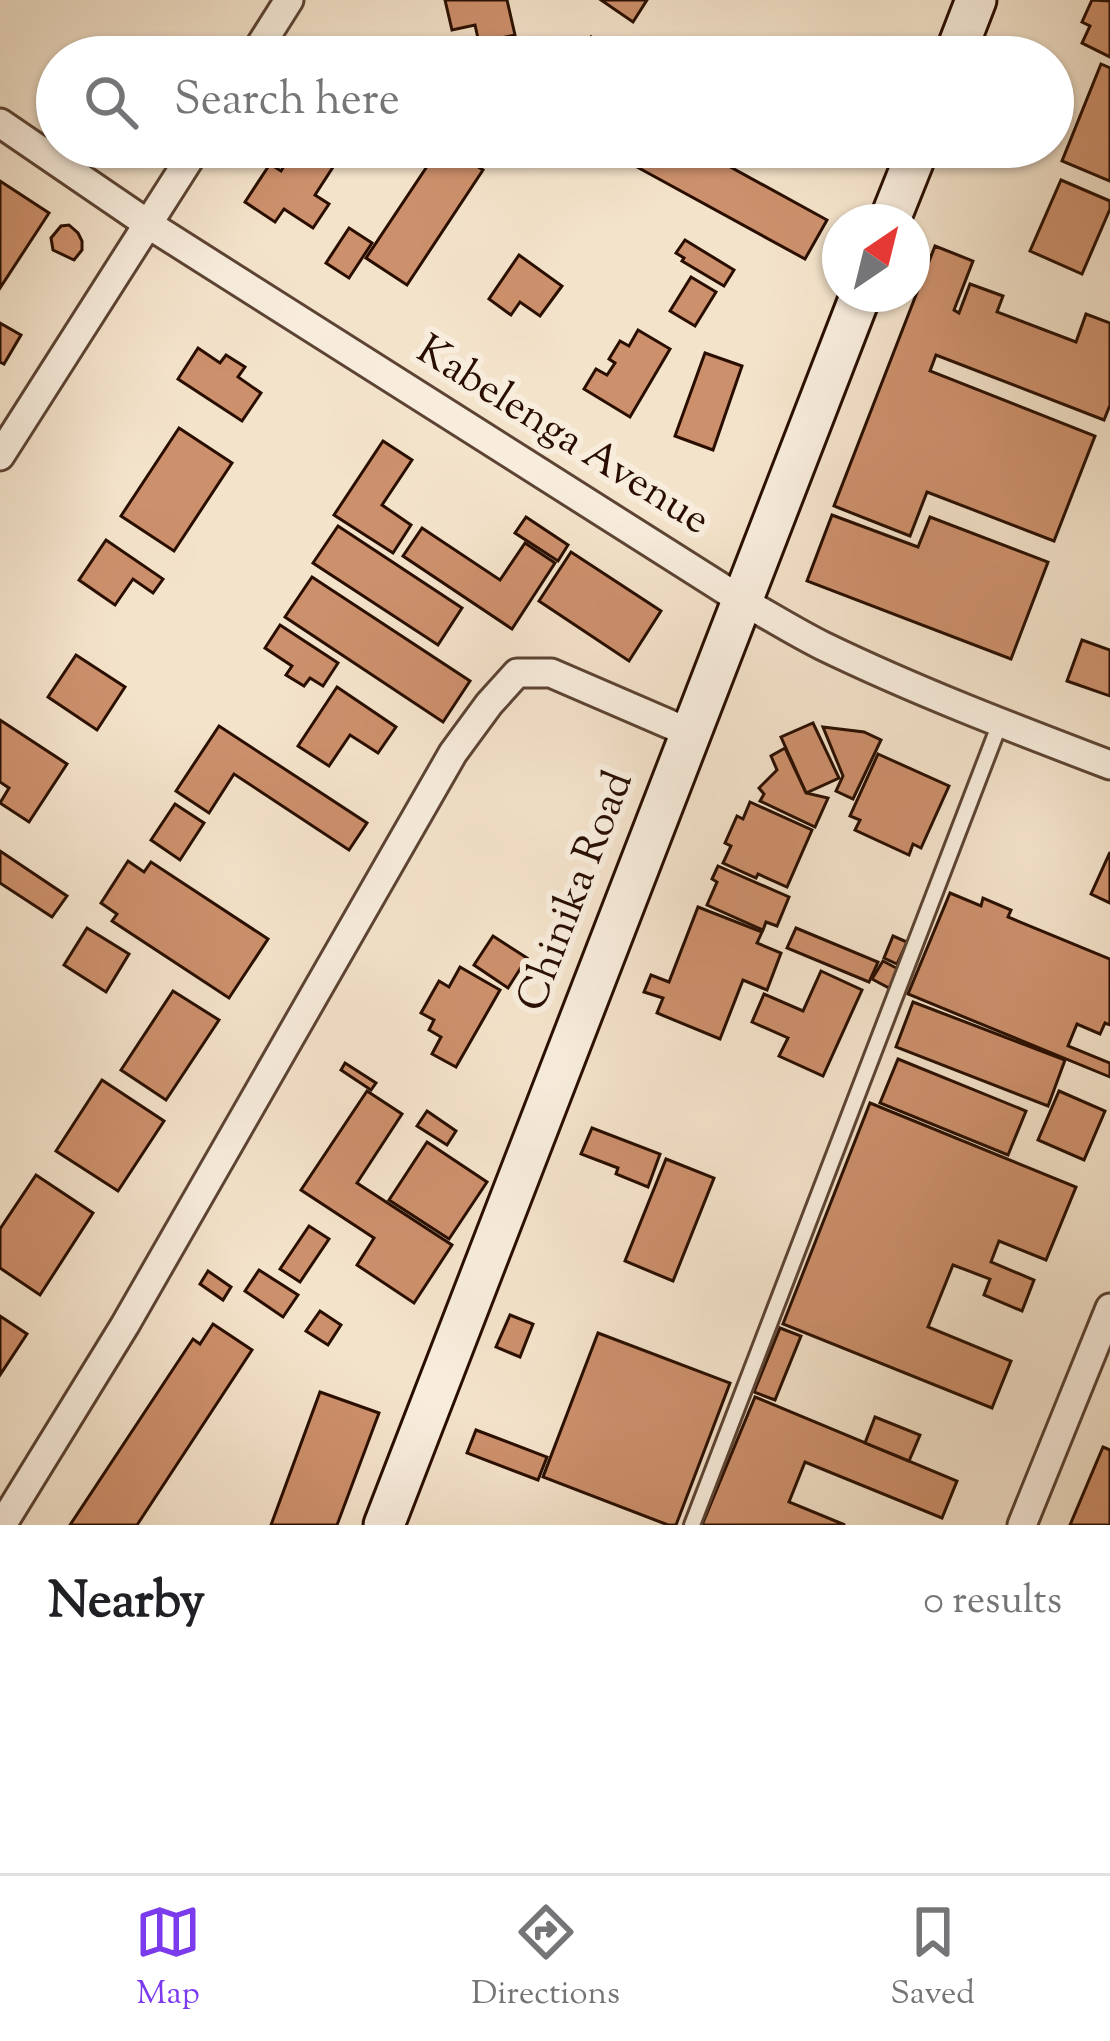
<!DOCTYPE html>
<style>
body{margin:0;font-family:"Sorts Mill Goudy",serif;background:#f2f2f2;color:#202124}
.compass{position:absolute;left:822px;top:204px;width:108px;height:108px;border-radius:50%;background:#fff;box-shadow:0 3px 9px #0004;rotate:35deg}
.list{margin:0;padding:0;list-style:none}
h2{display:flex;justify-content:space-between;align-items:center;height:156px;margin:0;padding:0 48px;font-size:51px}
h2 small{font-size:39px;font-weight:400;color:#757577}
.icon{flex:none;width:66px;height:66px;fill:none;stroke:currentColor;stroke-width:2;stroke-linecap:round;stroke-linejoin:round}
.map{position:relative;flex:none;width:1110px;height:1525px;overflow:hidden}
.search{position:absolute;background:#fff;box-shadow:0 3px 9px #0004;left:36px;right:36px;top:36px;height:132px;display:flex;align-items:center;gap:30px;box-sizing:border-box;padding:0 42px;border-radius:66px;color:#757577;font-size:45px}
.sheet{height:348px;background:#fff}
nav{display:flex;justify-content:space-around;align-items:center;box-sizing:border-box;height:168px;border-top:3px solid #e0e0e0;background:#fff;font-size:33px;color:#757577}
nav a{display:grid;justify-items:center;gap:6px}
nav .on{color:#7c3aed}
.map>svg:first-child{display:block}
.building{fill:#cd906c;stroke:#290e00;stroke-width:3}
.lines{fill:none;stroke-linecap:round;stroke-linejoin:round}
.service-casing{stroke:#5c4333;stroke-width:20}
.minor-casing{stroke:#5c4333;stroke-width:33}
.secondary-casing{stroke:#290e00;stroke-width:45}
.service{stroke:#f8eddd;stroke-width:14}
.minor{stroke:#f8eddd;stroke-width:27}
.secondary{stroke:#f8eddd;stroke-width:39}
.labels{text-anchor:middle;dominant-baseline:central;stroke-width:12;stroke-linejoin:round;paint-order:stroke}
.street-label{font-size:42px;fill:#290e00;stroke:#f8eddd}
</style>
<div class="map">
<svg width="1110" height="1525" viewBox="0 0 1110 1525">
<rect width="100%" height="100%" fill="#f4e3cb"/>
<filter id="stains"><feTurbulence type="fractalNoise" baseFrequency=".00167" numOctaves="4"/><feColorMatrix values="0 0 0 0 .2 0 0 0 0 .09 0 0 0 0 .02 0 0 0 .5 -.17"/></filter>
<radialGradient id="worn" r=".72"><stop offset=".6" stop-color="#630" stop-opacity="0"/><stop offset="1" stop-color="#630" stop-opacity=".3"/></radialGradient>
<g class="building">
<polygon points="445,0 507,0 515,35 479,43 475,25 452,30"/>
<polygon points="601,0 647,0 633,22"/>
<polygon points="1092,0 1110,1 1110,57 1082,43 1090,26 1082,22"/>
<polygon points="591,37 609,52 605,57 575,57"/>
<polygon points="1101,64 1110,68 1110,181 1062,161"/>
<polygon points="296,147 346,147 315,195 329,204 313,228 284,209 275,222 245,202 270,164 281,171"/>
<polygon points="440,147 448,147 483,170 407,285 366,258"/>
<polygon points="590,147 621,147 612,161"/>
<polygon points="648,147 694,147 827,220 805,259 637,167"/>
<polygon points="1061,180 1110,201 1110,209 1082,274 1030,251"/>
<polygon points="0,181 49,213 0,288"/>
<polygon points="69,225 78,233 82,241 82,250 74,260 53,250 51,238 61,226"/>
<polygon points="349,228 372,243 349,278 326,263"/>
<polygon points="685,240 734,270 724,286 682,261 684,258 676,253"/>
<polygon points="935,246 973,261 954,310 959,313 970,284 1003,296 997,312 1076,342 1086,314 1110,323 1110,405 1104,420 936,355 930,371 1095,436 1054,541 927,492 910,536 834,506"/>
<polygon points="519,255 562,286 540,316 520,302 511,315 489,299"/>
<polygon points="691,277 716,292 695,326 670,311"/>
<polygon points="0,323 21,335 4,364 0,362"/>
<polygon points="638,330 670,349 630,417 584,389 596,369 607,375 615,363 609,359 620,341 629,346"/>
<polygon points="198,348 220,363 226,355 245,367 238,377 261,393 242,421 178,379"/>
<polygon points="705,353 742,366 713,450 675,436"/>
<polygon points="179,428 232,463 174,551 121,516"/>
<polygon points="383,441 412,460 382,505 411,525 393,553 334,515"/>
<polygon points="832,515 918,547 930,517 1048,562 1011,659 807,581"/>
<polygon points="526,517 568,545 558,561 515,533"/>
<polygon points="338,526 462,608 438,645 313,563"/>
<polygon points="422,528 500,580 525,543 555,563 512,629 403,556"/>
<polygon points="106,540 163,579 153,593 133,579 115,605 79,580"/>
<polygon points="571,552 661,611 629,661 539,601"/>
<polygon points="312,577 470,681 443,722 285,617"/>
<polygon points="280,625 338,663 323,686 310,678 304,686 286,675 292,666 265,648"/>
<polygon points="1082,640 1110,650 1110,696 1067,681"/>
<polygon points="76,655 125,687 97,730 48,697"/>
<polygon points="337,687 396,727 378,753 350,735 329,766 298,746"/>
<polygon points="0,720 67,764 29,822 0,803 9,788 0,782"/>
<polygon points="813,723 839,778 806,793 781,737"/>
<polygon points="219,726 367,823 349,850 234,774 209,813 176,791"/>
<polygon points="823,727 864,732 881,740 853,799 836,791 843,776"/>
<polygon points="785,748 806,793 828,798 815,827 760,801 764,794 759,788 777,770 771,756"/>
<polygon points="878,754 949,786 921,848 913,844 909,855 855,830 860,820 850,816"/>
<polygon points="750,802 812,830 787,887 758,874 756,878 723,863 731,846 725,843 737,816 743,819"/>
<polygon points="175,804 204,823 180,860 151,840"/>
<polygon points="0,851 67,896 52,917 0,883"/>
<polygon points="1110,852 1110,903 1091,894"/>
<polygon points="128,861 144,872 151,862 268,939 229,998 112,921 117,914 101,903"/>
<polygon points="718,866 789,897 777,926 766,922 763,930 707,905 717,882 712,879"/>
<polygon points="950,893 981,906 983,898 1011,910 1008,917 1110,959 1110,1025 1105,1023 1100,1034 1077,1024 1068,1046 1110,1063 1110,1077 908,994"/>
<polygon points="698,907 762,932 757,943 781,953 767,990 743,980 720,1039 657,1013 663,998 644,992 651,975 669,982"/>
<polygon points="87,928 129,954 106,992 64,965"/>
<polygon points="796,928 878,962 869,982 787,948"/>
<polygon points="493,936 527,958 508,988 474,965"/>
<polygon points="893,936 907,942 897,964 884,958"/>
<polygon points="883,961 900,970 889,988 872,979"/>
<polygon points="460,967 500,990 456,1067 432,1054 441,1037 429,1030 434,1020 421,1013 439,981 449,987"/>
<polygon points="821,971 862,990 823,1076 779,1056 788,1038 752,1022 764,994 803,1011"/>
<polygon points="173,991 219,1020 166,1100 121,1070"/>
<polygon points="913,1002 1065,1060 1048,1106 896,1047"/>
<polygon points="898,1059 1026,1111 1008,1155 880,1103"/>
<polygon points="345,1063 376,1083 371,1090 341,1070"/>
<polygon points="102,1080 164,1121 118,1191 56,1151"/>
<polygon points="367,1091 402,1114 357,1183 452,1245 414,1303 357,1265 374,1238 301,1190"/>
<polygon points="1059,1091 1105,1111 1084,1160 1038,1140"/>
<polygon points="870,1103 1076,1187 1046,1260 999,1241 991,1262 1034,1280 1022,1311 984,1295 990,1279 953,1265 928,1327 1011,1361 992,1408 783,1324"/>
<polygon points="427,1111 456,1131 447,1145 417,1126"/>
<polygon points="592,1128 660,1154 648,1187 616,1174 618,1168 581,1154"/>
<polygon points="427,1142 487,1182 449,1239 389,1200"/>
<polygon points="666,1159 714,1178 673,1281 625,1261"/>
<polygon points="36,1175 93,1213 40,1295 0,1268 0,1229"/>
<polygon points="309,1226 329,1239 300,1282 280,1269"/>
<polygon points="259,1270 298,1295 283,1317 245,1291"/>
<polygon points="208,1271 231,1287 223,1300 200,1284"/>
<polygon points="320,1311 341,1325 328,1345 306,1331"/>
<polygon points="510,1315 533,1324 520,1357 496,1347"/>
<polygon points="0,1316 27,1334 0,1375"/>
<polygon points="213,1324 252,1350 137,1525 70,1525 193,1339 200,1344"/>
<polygon points="780,1328 801,1336 775,1400 754,1392"/>
<polygon points="598,1333 730,1383 676,1525 668,1525 543,1477"/>
<polygon points="320,1392 379,1413 337,1525 271,1525"/>
<polygon points="755,1397 957,1481 942,1518 805,1462 789,1502 845,1525 702,1525"/>
<polygon points="875,1417 920,1435 909,1461 865,1443"/>
<polygon points="476,1430 547,1457 538,1480 467,1453"/>
<polygon points="1103,1447 1110,1450 1110,1525 1070,1525"/>
</g>
<g class="lines">
<g class="service-casing">
<polyline id="service" points="692,1525 1000,723"/>
</g>
<g class="minor-casing">
<g id="minor">
<polyline points="253,57 289,0"/>
<path d="M0,123L148,224L741,600C768,615 795,632 823,646C916,691 1013,728 1110,765"/>
<polyline points="0,456 197,147"/>
<polyline points="2,1525 125,1325 453,753 489,704 517,673 551,673 690,733"/>
<polyline points="1022,1525 1110,1308"/>
</g>
</g>
<g class="secondary-casing">
<g id="secondary">
<polyline points="954,57 976,0"/>
<polyline points="889,222 919,147"/>
<polyline points="384,1525 861,294"/>
</g>
</g>
<use href="#service" class="service"/>
<use href="#minor" class="minor"/>
<use href="#secondary" class="secondary"/>
</g>
<g class="labels">
<g class="street-label">
<text transform="translate(562 437) rotate(32)">Kabelenga Avenue</text>
<text transform="translate(577 892) rotate(-69)">Chinika Road</text>
</g>
</g>
<rect width="100%" height="100%" filter="url(#stains)"/>
<rect width="100%" height="100%" fill="url(#worn)"/>
</svg>
<svg class="compass" viewBox="-18 -18 36 36"><path d="M0-13l5 13h-10z" fill="#e53935"/><path d="M0 13l5-13h-10z" fill="#757577"/></svg>
<div class="search"><svg class="icon" aria-label="search" viewBox="0 0 24 24"><circle cx="10" cy="10" r="6"/><path d="M15 15l6 6"/></svg>Search here</div>
</div>
<section class="sheet">
<h2>Nearby<small>0 results</small></h2>
<ul class="list">
</ul>
</section>
<nav>
<a class="on"><svg class="icon" aria-label="map" viewBox="0 0 24 24"><path d="M3 6l6-2 6 2 6-2v14l-6 2-6-2-6 2zM9 4v14M15 6v14"/></svg>Map</a>
<a><svg class="icon" aria-label="directions" viewBox="0 0 24 24"><path d="M12 3l9 9-9 9-9-9zM9 14v-3h6M13 9l2 2-2 2"/></svg>Directions</a>
<a><svg class="icon" aria-label="saved" viewBox="0 0 24 24"><path d="M7 4h10v16l-5-4-5 4z"/></svg>Saved</a>
</nav>
